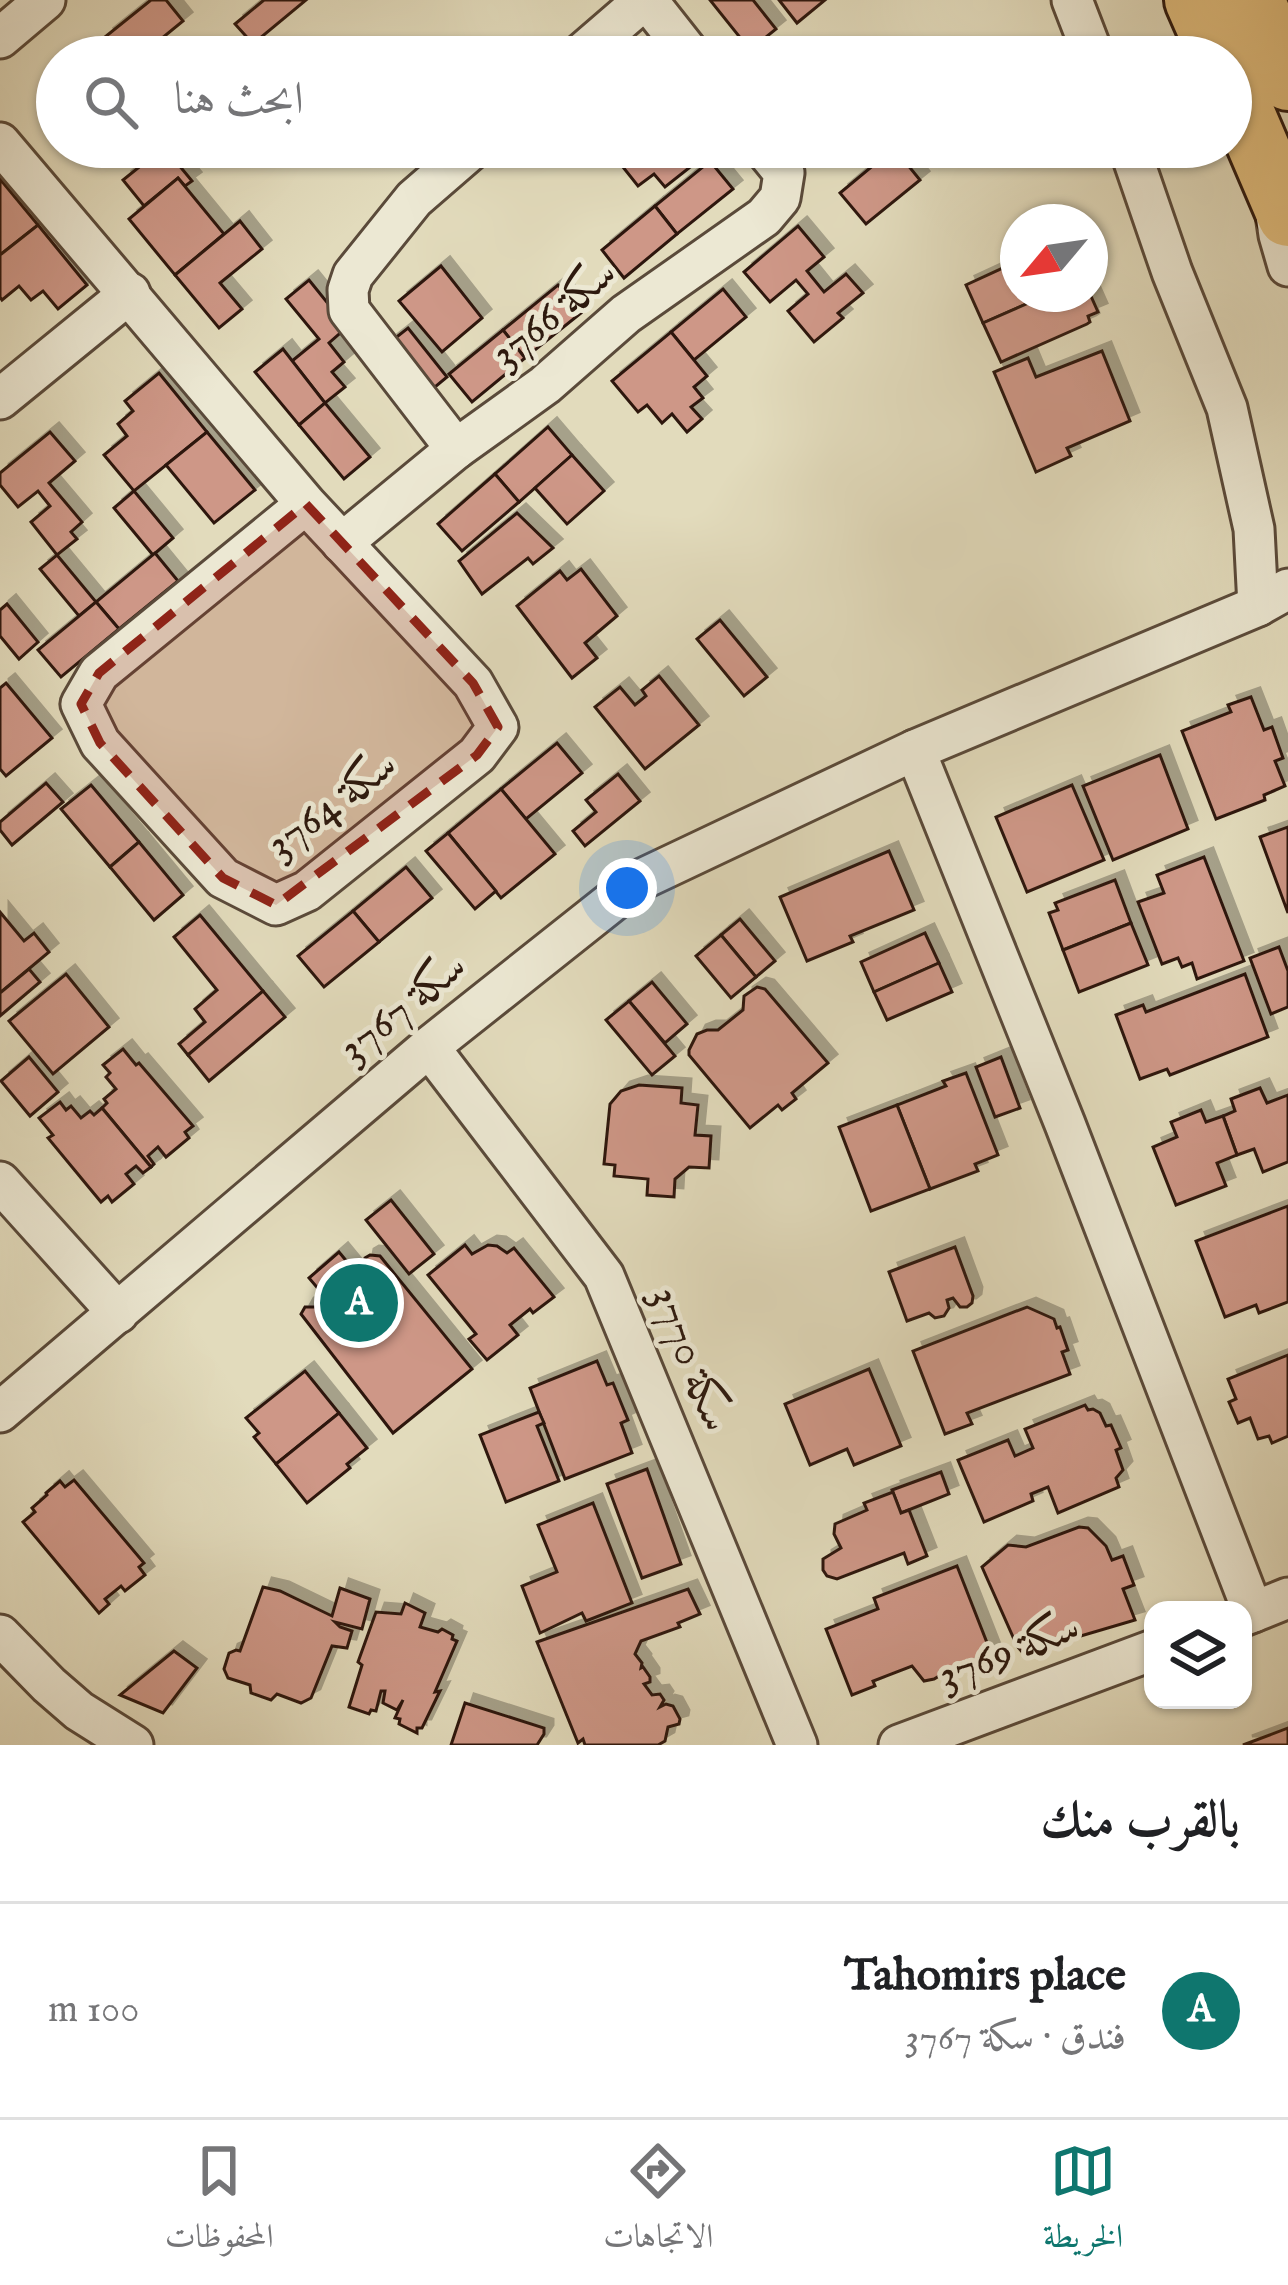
<!DOCTYPE html>
<html lang="ar">
<meta charset="utf-8">
<style>
body{margin:0;font-family:"IM FELL English",Amiri,serif;background:#f6f6f6;color:#202124;direction:rtl}
.controls{position:absolute;right:36px;bottom:36px;display:grid;overflow:hidden;border-radius:24px;box-shadow:0 3px 9px #0004}
.controls button{width:108px;height:108px;display:grid;place-items:center;padding:0;border:0;border-bottom:3px solid #e0e0e0;background:#fff;color:#202124;font:60px sans-serif}
.compass{position:absolute;left:1000px;top:204px;width:108px;height:108px;border-radius:50%;background:#fff;box-shadow:0 3px 9px #0004;rotate:241deg}
.you{position:absolute;left:627px;top:888px;width:42px;height:42px;margin:-30px;border:9px solid #fff;border-radius:50%;background:#1a73e8;box-shadow:0 0 0 18px #1a73e833}
.badge{display:grid;place-items:center;width:78px;height:78px;border-radius:50%;background:#0f766e;color:#fff;font-size:39px;font-weight:700}
.pin{position:absolute;translate:-50% -50%;border:6px solid #fff;box-shadow:0 3px 12px #0006}
.list{margin:0;padding:0;list-style:none}
h2{display:flex;justify-content:space-between;align-items:center;height:156px;margin:0;padding:0 48px;font-size:51px}
h2 small{font-size:39px;font-weight:400;color:#757577}
.list li{display:grid;grid-template-columns:78px 1fr auto;gap:36px;align-items:center;box-sizing:border-box;height:216px;padding:0 48px;border-top:3px solid #e0e0e0}
.list b{display:block;font-size:45px;white-space:nowrap}
.list p{margin:0;font-size:39px;white-space:nowrap;color:#757577}
.list em{font-size:39px;font-style:normal;color:#757577}
.icon{flex:none;width:66px;height:66px;fill:none;stroke:currentColor;stroke-width:2;stroke-linecap:round;stroke-linejoin:round}
.map{position:relative;flex:none;width:1288px;height:1745px;overflow:hidden;direction:ltr}
.search{position:absolute;background:#fff;box-shadow:0 3px 9px #0004;left:36px;right:36px;top:36px;height:132px;display:flex;align-items:center;gap:30px;box-sizing:border-box;padding:0 42px;border-radius:66px;color:#757577;font-size:45px}
.sheet{height:372px;background:#fff}
nav{display:flex;justify-content:space-around;align-items:center;box-sizing:border-box;height:168px;border-top:3px solid #e0e0e0;background:#fff;font-size:33px;color:#757577}
nav a{display:grid;justify-items:center;gap:6px}
nav .on{color:#0f766e}
.map>svg:first-child{display:block}
.building{fill:#ce9787;stroke:#2d190e;stroke-width:3;filter:url(#shadow)}
.lines{fill:none;stroke-linecap:round;stroke-linejoin:round}
.minor-casing{stroke:#5a4a3a;stroke-width:45}
.primary-casing{stroke:#2d190e;stroke-width:66}
.minor{stroke:#ece8d3;stroke-width:39}
.primary{stroke:#e1be7e;stroke-width:60}
.marked{fill:#8f2418;fill-opacity:0.2;stroke:#8f2418;stroke-width:9;stroke-dasharray:24 15;stroke-linejoin:round}
.labels{text-anchor:middle;dominant-baseline:central;stroke-width:10;stroke-linejoin:round;paint-order:stroke}
.street-label{font-size:45px;fill:#2d190e;stroke:#ece8d3}
</style>
<div class="map">
<svg width="1288" height="1745" viewBox="0 0 1288 1745">
<defs>
<filter id="shadow"><feDropShadow dx="9" dy="-9" stdDeviation="0" flood-color="#0004"/></filter>
</defs>
<rect width="100%" height="100%" fill="#e2dbbc"/>
<filter id="stains"><feTurbulence type="fractalNoise" baseFrequency=".00167" numOctaves="4"/><feColorMatrix values="0 0 0 0 .2 0 0 0 0 .09 0 0 0 0 .02 0 0 0 .5 -.17"/></filter>
<radialGradient id="worn" r=".72"><stop offset=".6" stop-color="#630" stop-opacity="0"/><stop offset="1" stop-color="#630" stop-opacity=".3"/></radialGradient>
<g class="building">
<polygon points="151,0 166,0 183,21 139,57 122,57 105,37"/>
<polygon points="264,0 306,0 253,44 235,24"/>
<polygon points="710,0 753,0 776,29 750,50"/>
<polygon points="779,0 825,0 797,23"/>
<polygon points="108,41 122,57 88,57"/>
<polygon points="164,147 192,181 185,186 178,178 144,206 123,180"/>
<polygon points="607,147 680,147 694,164 665,187 654,174 638,186"/>
<polygon points="894,148 920,180 866,224 840,193"/>
<polygon points="710,161 733,189 677,234 655,206"/>
<polygon points="178,178 224,234 175,275 129,219"/>
<polygon points="0,179 38,225 0,255"/>
<polygon points="655,206 677,234 624,278 602,250"/>
<polygon points="240,221 262,249 220,283 242,309 219,328 175,275"/>
<polygon points="38,225 87,285 58,309 43,291 31,300 19,286 2,300 0,297 0,255"/>
<polygon points="798,226 824,257 807,271 824,292 846,274 863,293 838,313 843,318 814,342 788,311 808,294 796,280 770,302 744,272"/>
<polygon points="1018,261 1018,294 1049,294 983,323 966,285"/>
<polygon points="441,266 482,318 442,352 399,301"/>
<polygon points="309,280 347,327 329,343 344,362 332,372 345,387 325,403 292,361 319,339 286,299"/>
<polygon points="558,285 581,313 525,358 503,330"/>
<polygon points="723,289 746,317 694,360 671,332"/>
<polygon points="1049,294 1090,294 1098,312 1088,316 1090,322 1087,324 1001,362 983,323"/>
<polygon points="408,328 447,377 429,392 389,343"/>
<polygon points="503,330 525,358 472,402 449,374"/>
<polygon points="671,332 707,376 694,387 703,398 691,407 702,419 687,432 672,414 662,423 647,405 638,412 612,381"/>
<polygon points="283,349 325,403 299,425 255,372"/>
<polygon points="1102,351 1130,421 1067,448 1071,456 1036,472 994,372 1028,358 1036,377"/>
<polygon points="159,373 207,432 134,491 104,455 127,436 118,424 133,411 125,401"/>
<polygon points="325,403 370,457 344,479 299,425"/>
<polygon points="548,427 572,455 519,502 495,474"/>
<polygon points="50,432 75,461 49,483 82,522 71,532 77,539 57,555 31,522 50,506 38,491 18,507 0,485 0,473"/>
<polygon points="207,432 255,490 214,523 166,465"/>
<polygon points="572,455 604,491 567,524 535,488"/>
<polygon points="495,474 519,502 462,551 438,524"/>
<polygon points="134,491 173,538 153,555 114,508"/>
<polygon points="517,513 553,548 533,564 528,558 482,594 459,561"/>
<polygon points="155,553 178,581 119,629 96,602"/>
<polygon points="57,555 96,602 79,616 40,569"/>
<polygon points="581,569 617,616 585,643 597,658 572,678 517,606 560,571 567,580"/>
<polygon points="96,602 119,629 61,677 38,650"/>
<polygon points="7,604 38,642 19,659 0,636 0,610"/>
<polygon points="720,620 767,677 744,696 697,639"/>
<polygon points="659,676 699,725 645,769 595,707 620,687 635,705 646,696 642,690"/>
<polygon points="6,683 52,738 6,776 0,769 0,688"/>
<polygon points="1251,697 1264,730 1272,727 1283,758 1275,761 1285,786 1264,795 1265,800 1216,819 1182,731 1231,712 1228,705"/>
<polygon points="557,743 582,773 526,819 501,789"/>
<polygon points="1160,755 1188,829 1113,860 1083,786"/>
<polygon points="618,774 640,801 585,846 573,831 596,812 586,800"/>
<polygon points="46,783 63,802 12,845 0,830 0,822"/>
<polygon points="91,785 139,842 110,867 61,809"/>
<polygon points="1072,785 1104,860 1027,892 996,817"/>
<polygon points="501,789 555,854 501,898 448,833"/>
<polygon points="1288,827 1288,913 1260,837"/>
<polygon points="448,833 496,891 475,909 426,851"/>
<polygon points="139,842 183,895 154,920 110,867"/>
<polygon points="889,851 914,910 850,936 853,942 807,961 780,897"/>
<polygon points="1204,857 1244,961 1197,979 1192,963 1182,967 1178,958 1162,964 1138,902 1164,893 1157,875"/>
<polygon points="406,867 432,898 379,942 353,911"/>
<polygon points="1115,880 1131,923 1063,950 1049,913 1058,910 1055,903"/>
<polygon points="353,911 379,942 324,987 298,956"/>
<polygon points="0,912 24,941 34,933 49,952 0,993"/>
<polygon points="200,915 263,991 188,1055 179,1044 205,1022 195,1009 217,990 174,937"/>
<polygon points="740,919 775,961 756,977 721,935"/>
<polygon points="1131,923 1148,965 1079,992 1063,950"/>
<polygon points="925,933 939,963 874,992 861,962"/>
<polygon points="721,935 756,977 731,998 696,956"/>
<polygon points="1279,947 1288,971 1288,1007 1271,1014 1250,958"/>
<polygon points="939,963 952,992 887,1020 874,992"/>
<polygon points="29,969 40,982 0,1016 0,993"/>
<polygon points="66,974 109,1027 53,1074 9,1021"/>
<polygon points="1245,974 1268,1037 1170,1075 1167,1069 1140,1079 1116,1015 1143,1005 1146,1012"/>
<polygon points="652,982 687,1024 665,1043 629,1001"/>
<polygon points="757,987 765,989 828,1063 792,1093 796,1099 782,1110 778,1105 750,1128 689,1055 689,1050 697,1034 707,1030 718,1030 743,1010 744,996"/>
<polygon points="263,991 285,1017 209,1081 188,1055"/>
<polygon points="629,1001 675,1056 652,1075 606,1020"/>
<polygon points="123,1049 136,1065 139,1063 193,1126 185,1132 189,1138 166,1157 158,1147 148,1156 154,1164 151,1167 102,1108 107,1103 104,1099 116,1089 106,1077 110,1073 103,1065"/>
<polygon points="29,1057 58,1092 30,1116 1,1081"/>
<polygon points="1001,1057 1020,1108 995,1117 976,1067"/>
<polygon points="966,1073 998,1155 975,1164 978,1171 930,1189 897,1105 946,1086 943,1081"/>
<polygon points="639,1085 682,1088 681,1103 698,1105 695,1135 711,1136 709,1168 689,1167 675,1179 674,1197 647,1195 648,1179 614,1176 615,1165 604,1164 610,1104 621,1091"/>
<polygon points="1260,1088 1267,1103 1288,1095 1288,1162 1263,1172 1254,1149 1237,1155 1223,1116 1235,1111 1231,1099"/>
<polygon points="60,1102 66,1110 71,1106 81,1118 90,1111 94,1115 102,1108 151,1167 143,1173 136,1166 126,1174 134,1184 112,1202 108,1196 101,1202 48,1138 53,1135 39,1118"/>
<polygon points="897,1105 930,1189 871,1211 839,1127"/>
<polygon points="1201,1110 1206,1122 1223,1116 1237,1155 1217,1163 1226,1186 1176,1205 1153,1147 1177,1137 1171,1122"/>
<polygon points="391,1200 434,1254 409,1274 366,1220"/>
<polygon points="1288,1206 1288,1302 1259,1313 1256,1305 1225,1317 1196,1241"/>
<polygon points="465,1245 472,1254 488,1245 497,1246 507,1253 514,1248 554,1297 533,1313 530,1309 510,1325 518,1335 487,1360 469,1339 476,1334 428,1275"/>
<polygon points="955,1247 973,1296 972,1303 967,1307 960,1307 953,1298 947,1300 949,1308 944,1316 935,1318 929,1313 907,1321 889,1272"/>
<polygon points="339,1252 358,1275 338,1281 330,1289 326,1298 309,1278"/>
<polygon points="370,1255 380,1256 472,1369 393,1433 301,1314 305,1307 317,1307 325,1300 330,1289 338,1281 358,1275 363,1269 365,1258"/>
<polygon points="1027,1307 1054,1319 1057,1328 1060,1327 1068,1350 1062,1352 1070,1374 967,1413 972,1424 945,1434 913,1351"/>
<polygon points="1288,1355 1288,1436 1272,1443 1269,1436 1258,1439 1250,1418 1238,1423 1229,1402 1236,1399 1228,1379"/>
<polygon points="597,1361 607,1385 613,1383 628,1420 621,1423 632,1453 565,1479 530,1388"/>
<polygon points="869,1369 901,1446 854,1465 847,1449 810,1465 785,1404"/>
<polygon points="305,1371 339,1413 276,1464 254,1437 259,1433 246,1418"/>
<polygon points="1085,1405 1088,1410 1093,1409 1100,1413 1106,1426 1111,1425 1121,1448 1116,1450 1123,1470 1116,1478 1119,1487 1058,1513 1048,1487 1031,1494 1033,1501 984,1522 958,1460 1008,1440 1015,1456 1033,1448 1025,1429"/>
<polygon points="539,1412 544,1423 537,1426 559,1481 506,1502 480,1435"/>
<polygon points="339,1413 367,1448 347,1464 350,1468 307,1503 276,1464"/>
<polygon points="647,1469 681,1564 642,1578 607,1484"/>
<polygon points="941,1472 949,1494 901,1513 892,1490"/>
<polygon points="74,1480 144,1563 139,1567 145,1575 125,1591 121,1586 105,1599 109,1604 99,1613 23,1522 35,1512 32,1508 47,1495 46,1493 60,1481 65,1487"/>
<polygon points="893,1492 901,1513 909,1510 927,1556 908,1564 904,1553 837,1579 827,1576 823,1570 823,1559 841,1548 834,1534 835,1524 867,1510 864,1503"/>
<polygon points="593,1503 632,1603 586,1621 582,1613 540,1633 522,1586 557,1572 538,1525"/>
<polygon points="1079,1527 1088,1528 1106,1546 1112,1560 1123,1556 1134,1585 1123,1589 1135,1620 1023,1653 1017,1646 982,1567 1008,1545 1026,1547"/>
<polygon points="957,1566 991,1653 968,1662 970,1668 953,1674 951,1669 934,1679 924,1681 912,1666 873,1681 875,1686 852,1695 826,1629 878,1609 874,1598"/>
<polygon points="263,1587 280,1591 332,1616 340,1588 370,1599 362,1629 335,1622 340,1627 352,1631 347,1648 332,1646 311,1698 301,1703 277,1694 271,1700 251,1693 250,1685 228,1678 224,1669 229,1653 236,1650 240,1651"/>
<polygon points="688,1589 700,1614 678,1623 680,1627 641,1641 635,1654 642,1663 641,1668 643,1667 650,1677 650,1682 644,1684 652,1695 660,1694 664,1700 660,1707 666,1704 673,1706 680,1719 679,1724 668,1727 665,1741 658,1745 585,1745 583,1739 578,1743 537,1642"/>
<polygon points="405,1603 425,1613 420,1627 438,1632 442,1629 453,1635 452,1639 457,1641 435,1692 440,1691 422,1728 417,1728 417,1733 399,1724 400,1719 395,1718 403,1700 397,1710 383,1703 385,1691 381,1691 376,1711 371,1710 369,1714 349,1707 362,1665 358,1662 376,1612 401,1614"/>
<polygon points="174,1651 197,1668 163,1713 120,1695"/>
<polygon points="465,1703 544,1728 544,1734 537,1745 451,1745"/>
<polygon points="1288,1728 1288,1745 1243,1745"/>
</g>
<g class="lines">
<g class="minor-casing">
<g id="minor">
<polyline points="647,0 692,57"/>
<polyline points="1072,0 1094,57"/>
<polyline points="0,38 45,0"/>
<polyline points="578,57 644,0"/>
<polyline points="0,143 306,504 473,683 498,727 477,755 307,891 276,905 223,878 100,743 81,704 99,673 306,504"/>
<polyline points="1129,147 1172,272 1227,408 1254,529 1258,606"/>
<polyline points="1273,194 1279,235 1288,266"/>
<polyline points="0,399 130,293"/>
<polyline points="456,449 349,310 348,290 353,275 414,199 474,147"/>
<polyline points="342,543 456,449 545,385 626,314 764,217 780,198 784,173 763,147"/>
<polyline points="915,750 1065,1124 1253,1612"/>
<polyline points="429,1047 604,1276 797,1745"/>
<polyline points="0,1182 118,1313"/>
<polyline points="0,1412 429,1047 638,881 915,750 1258,606 1288,589"/>
<polyline points="1243,1616 1288,1598"/>
<polyline points="0,1635 49,1685 79,1711 133,1745"/>
<polyline points="899,1745 1153,1650"/>
</g>
</g>
<g class="primary-casing">
<g id="primary">
<polyline points="1195,0 1220,57"/>
<polyline points="1254,0 1288,80"/>
<polyline points="1231,83 1288,216"/>
</g>
</g>
<use href="#minor" class="minor"/>
<use href="#primary" class="primary"/>
</g>
<path class="marked" d="M306,504L473,683L498,727L477,755L276,905L223,878L100,743L81,704L99,673Z"/>
<g class="labels">
<g class="street-label">
<text transform="translate(554 314) rotate(-39)">سكة 3766</text>
<text transform="translate(332 805) rotate(-37)">سكة 3764</text>
<text transform="translate(403 1008) rotate(-39)">سكة 3767</text>
<text transform="translate(690 1359) rotate(68)">سكة 3770</text>
<text transform="translate(1009 1652) rotate(-21)">سكة 3769</text>
</g>
</g>
<rect width="100%" height="100%" filter="url(#stains)"/>
<rect width="100%" height="100%" fill="url(#worn)"/>
</svg>
<div class="controls">
<button><svg class="icon" aria-label="layers" viewBox="0 0 24 24"><path d="M12 4l9 5-9 5-9-5zM3 14l9 5 9-5"/></svg></button>
</div>
<svg class="compass" viewBox="-18 -18 36 36"><path d="M0-13l5 13h-10z" fill="#e53935"/><path d="M0 13l5-13h-10z" fill="#757577"/></svg>
<div class="you"></div>
<div class="pin badge" style="left:359px;top:1303px">A</div>
<div class="search"><svg class="icon" aria-label="search" viewBox="0 0 24 24"><circle cx="10" cy="10" r="6"/><path d="M15 15l6 6"/></svg>ابحث هنا</div>
</div>
<section class="sheet">
<h2>بالقرب منك<small></small></h2>
<ul class="list">
<li><span class="badge">A</span><div><b>Tahomirs place</b><p>فندق · سكة 3767</p></div><em>100 m</em></li>
</ul>
</section>
<nav>
<a class="on"><svg class="icon" aria-label="map" viewBox="0 0 24 24"><path d="M3 6l6-2 6 2 6-2v14l-6 2-6-2-6 2zM9 4v14M15 6v14"/></svg>الخريطة</a>
<a><svg class="icon" aria-label="directions" viewBox="0 0 24 24"><path d="M12 3l9 9-9 9-9-9zM9 14v-3h6M13 9l2 2-2 2"/></svg>الاتجاهات</a>
<a><svg class="icon" aria-label="saved" viewBox="0 0 24 24"><path d="M7 4h10v16l-5-4-5 4z"/></svg>المحفوظات</a>
</nav>
